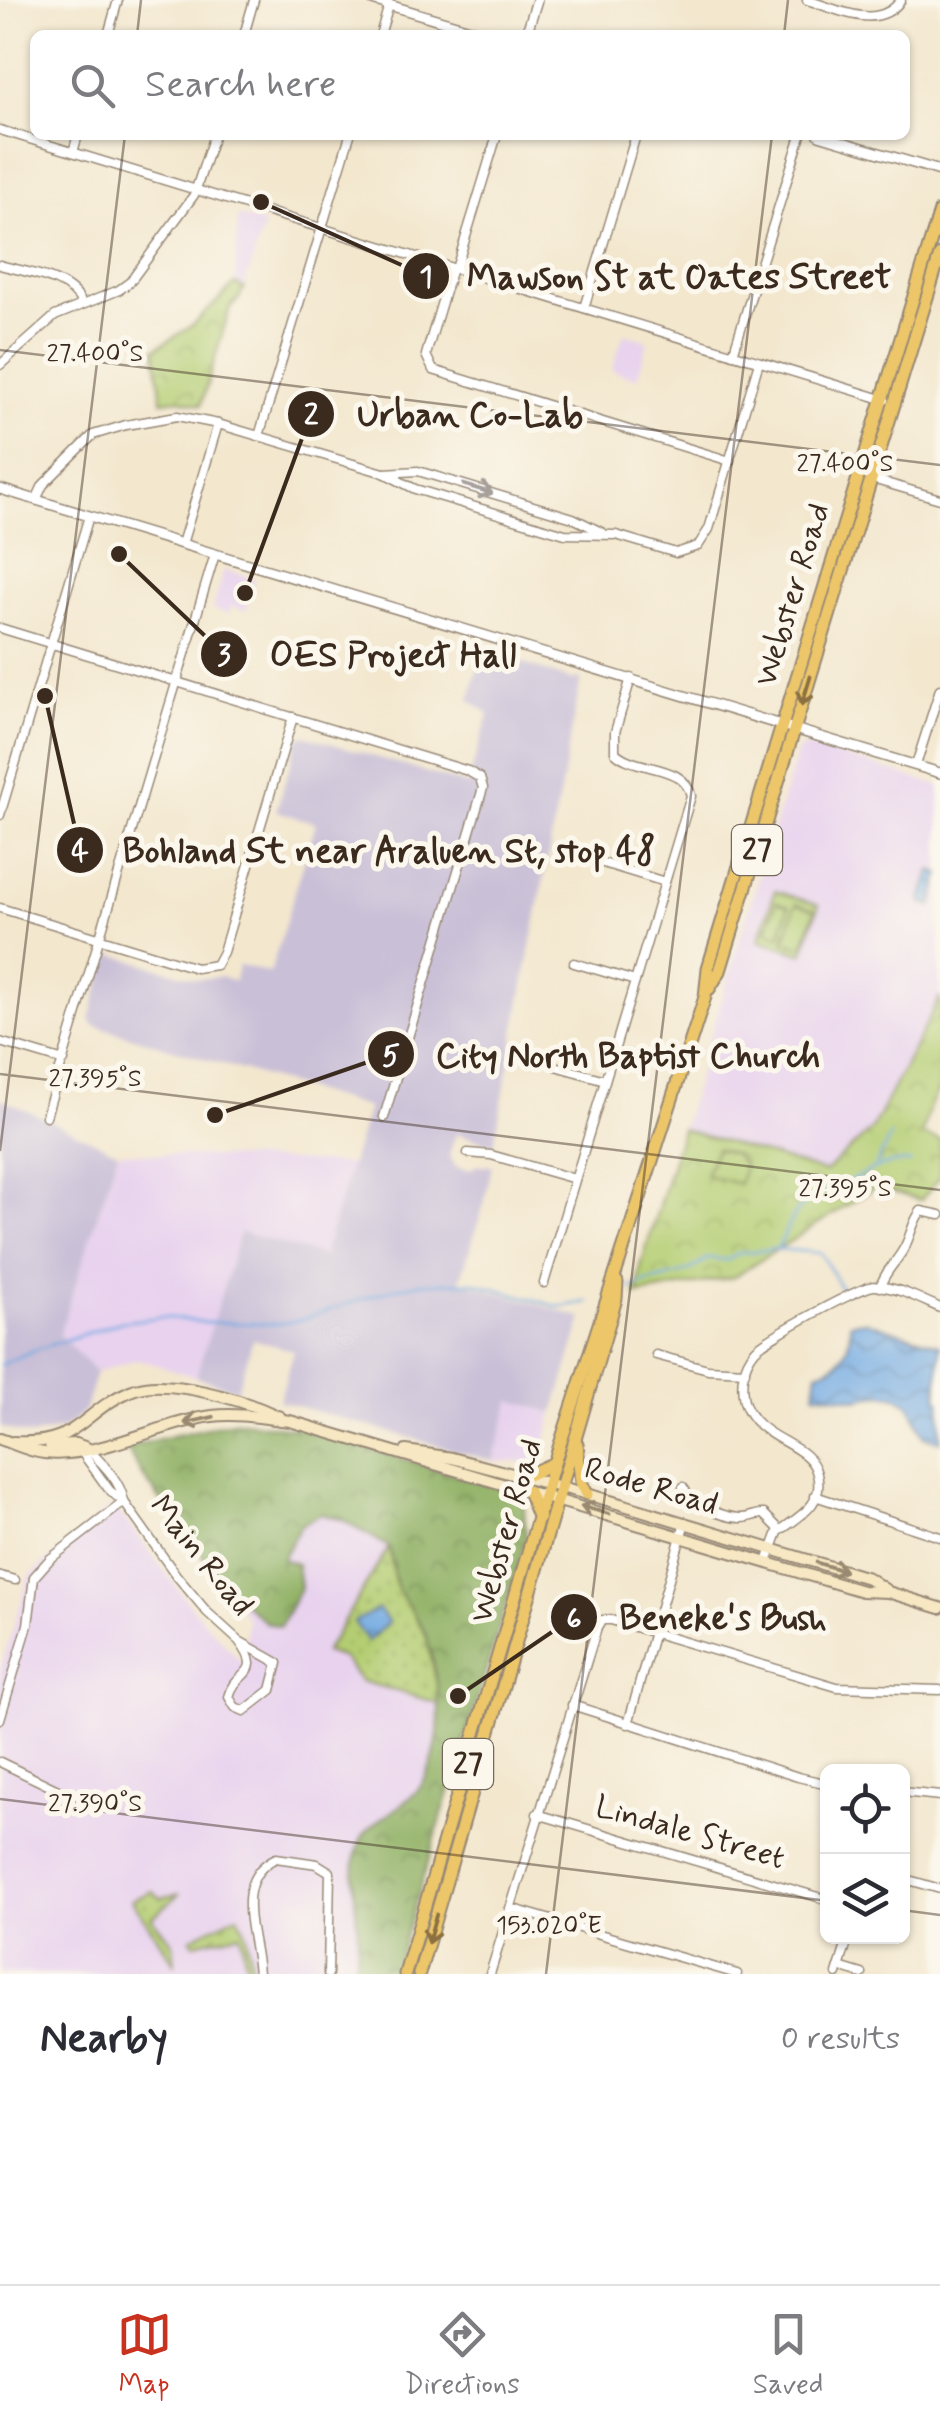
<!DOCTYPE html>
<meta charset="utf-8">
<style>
body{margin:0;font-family:Mynerve,sans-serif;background:#f7f7f7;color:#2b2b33}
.controls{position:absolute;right:30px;bottom:30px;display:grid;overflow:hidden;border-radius:15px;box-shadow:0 2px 8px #0004}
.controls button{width:90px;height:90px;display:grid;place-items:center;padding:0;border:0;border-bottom:2px solid #e1e1e2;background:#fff;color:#2b2b33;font:50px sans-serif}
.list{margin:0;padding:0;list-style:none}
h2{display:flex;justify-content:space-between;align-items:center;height:130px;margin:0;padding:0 40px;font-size:42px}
h2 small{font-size:32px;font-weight:400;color:#7c7c81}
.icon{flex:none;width:55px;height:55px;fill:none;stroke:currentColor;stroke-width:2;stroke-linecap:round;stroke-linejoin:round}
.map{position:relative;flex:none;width:940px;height:1974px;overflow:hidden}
.search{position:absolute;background:#fff;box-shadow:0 2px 8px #0004;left:30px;right:30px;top:30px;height:110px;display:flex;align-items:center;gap:25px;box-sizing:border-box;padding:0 35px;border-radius:15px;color:#7c7c81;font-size:38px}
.sheet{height:310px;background:#fff}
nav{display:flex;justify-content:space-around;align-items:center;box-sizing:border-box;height:140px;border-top:2px solid #e1e1e2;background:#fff;font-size:28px;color:#7c7c81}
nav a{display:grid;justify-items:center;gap:5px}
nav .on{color:#c8321e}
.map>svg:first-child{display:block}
.built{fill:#e8d2ee}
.industrial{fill:#c9bfd7}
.grass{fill:url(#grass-dots);stroke:#787c48;stroke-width:2.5}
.forest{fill:url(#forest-crowns);stroke:#656d41;stroke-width:2.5}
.park{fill:url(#park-crowns);stroke:#787c48;stroke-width:2.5}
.pitch{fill:#b4cd72;stroke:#787c48;stroke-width:2.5}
.water{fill:url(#water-waves);stroke:#586a80;stroke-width:2.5}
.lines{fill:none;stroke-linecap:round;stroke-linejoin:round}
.stream{stroke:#74abe2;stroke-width:2.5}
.minor-casing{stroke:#978876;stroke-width:11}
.tertiary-casing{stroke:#978876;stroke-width:12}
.secondary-casing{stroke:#978876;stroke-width:14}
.primary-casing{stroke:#978876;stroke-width:15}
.minor{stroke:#fff;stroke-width:8}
.tertiary{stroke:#fff;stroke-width:9}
.secondary{stroke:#f7e8c3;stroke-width:10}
.primary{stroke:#ecc669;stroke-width:11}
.oneway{stroke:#a79f9a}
.oneway2{stroke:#8b7040}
.oneway3{stroke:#998970}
.ticks{fill:none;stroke:#3b2a1e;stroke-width:2.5;stroke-opacity:0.45}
.labels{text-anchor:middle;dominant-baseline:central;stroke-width:10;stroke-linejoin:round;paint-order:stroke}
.shield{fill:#fbf7ec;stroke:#75685c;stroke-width:2.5}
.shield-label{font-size:30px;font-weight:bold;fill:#3b2a1e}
.street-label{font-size:32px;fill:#3b2a1e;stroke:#fbf7ec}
.ticks-label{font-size:25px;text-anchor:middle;fill:#3b2a1e;stroke:#fbf7ec;stroke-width:10;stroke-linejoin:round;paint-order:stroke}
.leader{fill:none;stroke:#3b2a1e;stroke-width:4}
.callout-dot{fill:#3b2a1e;stroke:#fbf7ec;stroke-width:4}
.mark-label{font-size:30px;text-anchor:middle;font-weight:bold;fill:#fff}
.callout-label{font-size:35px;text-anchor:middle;font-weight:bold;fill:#3b2a1e;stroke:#fbf7ec;stroke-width:10;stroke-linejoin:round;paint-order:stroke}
</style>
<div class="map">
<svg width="940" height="1974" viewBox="0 0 940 1974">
<defs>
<pattern id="grass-dots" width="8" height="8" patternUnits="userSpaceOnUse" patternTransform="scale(2.5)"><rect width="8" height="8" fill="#b4cd72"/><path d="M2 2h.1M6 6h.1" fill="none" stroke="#9cb062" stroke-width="1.8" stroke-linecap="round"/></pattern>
<pattern id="forest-crowns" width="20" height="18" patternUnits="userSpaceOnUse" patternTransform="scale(2.5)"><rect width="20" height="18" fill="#8fb064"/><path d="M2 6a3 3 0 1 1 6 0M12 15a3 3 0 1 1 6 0" fill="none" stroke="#768f52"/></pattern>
<pattern id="park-crowns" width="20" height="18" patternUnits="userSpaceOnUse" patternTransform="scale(2.5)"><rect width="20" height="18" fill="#b4cd72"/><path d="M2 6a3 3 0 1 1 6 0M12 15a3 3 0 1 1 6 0" fill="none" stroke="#9cb062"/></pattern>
<pattern id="water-waves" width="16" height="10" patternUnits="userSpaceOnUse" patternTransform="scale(2.5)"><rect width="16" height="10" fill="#74abe2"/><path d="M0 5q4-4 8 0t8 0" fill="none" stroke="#608bb7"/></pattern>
</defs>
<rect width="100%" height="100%" fill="#fbf7ec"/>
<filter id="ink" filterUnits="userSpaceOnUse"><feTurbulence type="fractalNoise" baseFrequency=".01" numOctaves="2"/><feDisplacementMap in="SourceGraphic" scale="20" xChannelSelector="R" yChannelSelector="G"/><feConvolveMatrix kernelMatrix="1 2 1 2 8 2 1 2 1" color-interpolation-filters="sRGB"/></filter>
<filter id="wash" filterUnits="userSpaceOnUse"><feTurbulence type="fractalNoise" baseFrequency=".0048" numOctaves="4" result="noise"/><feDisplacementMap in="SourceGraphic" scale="40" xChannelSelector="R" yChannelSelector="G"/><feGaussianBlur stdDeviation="2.25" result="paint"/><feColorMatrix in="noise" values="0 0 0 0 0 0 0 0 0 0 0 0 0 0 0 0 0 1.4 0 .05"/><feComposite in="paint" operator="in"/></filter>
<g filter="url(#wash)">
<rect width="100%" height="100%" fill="#f3e7ce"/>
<g class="built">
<polygon points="238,216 264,224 244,288 235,284"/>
<polygon points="624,333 648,341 637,378 612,370"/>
<polygon points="224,570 255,579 246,611 232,606 229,614 213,609"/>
<polygon points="811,746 940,786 940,997 872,1129 825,1172 682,1129 796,755 800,749"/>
<polygon points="118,1152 351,1164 323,1257 240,1233 196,1377 138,1359 96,1372 59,1335"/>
<polygon points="511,1400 554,1413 544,1447 531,1463 493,1461"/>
<polygon points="236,1421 524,1506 526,1538 394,1974 0,1974 0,1671 29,1576 114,1505 194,1610 244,1665 247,1619 126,1447"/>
</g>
<g class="industrial">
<polygon points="482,649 571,680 581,679 494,1145 456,1133 449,1155 456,1167 469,1170 478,1165 492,1165 484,1204 460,1281 583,1318 554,1413 511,1400 493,1461 279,1401 294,1351 253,1339 237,1390 196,1377 240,1232 323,1256 368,1108 93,1025 90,1018 110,954 197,979 221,977 234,981 239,965 270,973 316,823 276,811 298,739 304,735 467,785 489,714 470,700"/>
<polygon points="0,1098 118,1152 59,1335 96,1372 85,1410 65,1428 31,1436 0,1427"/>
</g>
<g class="grass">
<polygon points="389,1547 396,1584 426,1635 438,1689 438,1703 360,1681 343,1658 325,1652"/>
<polygon points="153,1891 161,1898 180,1893 152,1918 173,1943 175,1964 132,1900"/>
<polygon points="238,1915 246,1932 253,1974 248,1974 240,1933 194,1943 191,1938"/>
</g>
<path class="forest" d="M236,1421L303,1429L511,1491L524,1506L526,1538L394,1974H352C369,1929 341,1881 362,1838C370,1821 412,1804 424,1781C446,1739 441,1683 427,1638C421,1619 404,1604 396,1585C392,1573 392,1559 389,1547L343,1520L321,1514L301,1525L282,1559L297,1564L300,1588L280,1626L265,1622L223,1584L142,1475L126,1447Z"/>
<g class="park">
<polygon points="235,284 244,288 238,300 230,308 201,405 179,399 162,401 155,349 193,325"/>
<polygon points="775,891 819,905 803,954 759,940"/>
<polygon points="940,997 940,1088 930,1106 922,1135 940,1140 940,1177 921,1200 876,1187 734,1277 636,1295 641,1266 682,1129 825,1172 872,1129"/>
</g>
<g class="pitch">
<polygon points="776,902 789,906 780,936 767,931"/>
<polygon points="796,904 815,910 803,947 784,942"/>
<polygon points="716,1149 735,1154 744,1166 739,1184 705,1175"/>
</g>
<g class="water">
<polygon points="931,871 940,874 932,906 921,902"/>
<path d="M865,1321L940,1345L937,1396L940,1402V1442L924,1436L910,1405L896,1396L880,1394L857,1399L815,1393L818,1372C843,1365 851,1348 850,1323Z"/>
<polygon points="378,1609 389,1622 368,1641 354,1622"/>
</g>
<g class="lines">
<g class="stream">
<polyline points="876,1165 891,1135"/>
<polyline points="777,1249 821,1253 842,1291"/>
<path d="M630,1288C656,1277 687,1278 708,1258L728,1260L738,1253L777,1249C785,1237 786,1226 795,1214C811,1195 829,1191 850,1181C871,1171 885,1160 910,1163"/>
<polyline points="0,1365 32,1351 120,1322 162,1317 202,1322 278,1324 300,1320 395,1288 421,1283 473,1282 559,1307 588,1302"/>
</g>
</g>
</g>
<g filter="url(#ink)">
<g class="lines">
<g class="minor-casing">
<g id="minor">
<path d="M807,0C837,9 878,32 901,0"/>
<polyline points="108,35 118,0"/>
<polyline points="244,35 254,0"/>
<polyline points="380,35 389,5"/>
<polyline points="0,130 885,400"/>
<polyline points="73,152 78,135"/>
<path d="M0,265C27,273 71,277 82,304"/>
<polyline points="452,268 426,355 433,370 730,461"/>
<polyline points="456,269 497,135"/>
<polyline points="584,308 636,135"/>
<polyline points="733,354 801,135"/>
<polyline points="0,365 55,316 119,290 130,282 194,195 214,135"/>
<polyline points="259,436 350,135"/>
<polyline points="384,473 418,471 573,518 603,533"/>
<polyline points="869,478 940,499"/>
<polyline points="36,500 43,485 93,435 126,425 177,416 218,424 384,473 415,489 565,534 616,535 676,553 698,546 709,529 759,362"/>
<polyline points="182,544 218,424"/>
<polyline points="0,628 468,771 480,778 483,788 384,1117"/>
<polyline points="916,765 940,689"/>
<polyline points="0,815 89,516"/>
<polyline points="593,860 665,882"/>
<polyline points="0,908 196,968 216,965 223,952 293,717"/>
<polyline points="574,963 635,981"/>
<polyline points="0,1042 64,1061"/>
<polyline points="555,1066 605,1080"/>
<polyline points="46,1116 215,554"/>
<polyline points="468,1153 491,1155 575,1179"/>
<path d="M544,1283L691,796C685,763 635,772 615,752V732L631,678"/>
<path d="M880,1287C885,1271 895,1264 903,1250C911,1237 912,1222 921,1211L940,1215"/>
<polyline points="656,1355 708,1369 745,1371"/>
<path d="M88,1449C102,1463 121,1481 124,1502L176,1575L207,1612L239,1641L278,1663L271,1690L244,1711L235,1707L229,1697C236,1668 266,1677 239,1641"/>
<polyline points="81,1451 110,1491 124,1502"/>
<path d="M683,1487C692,1504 721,1517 740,1518C749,1519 755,1513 764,1514L780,1530"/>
<polyline points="815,1496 940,1537"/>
<path d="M767,1562L778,1532C798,1517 825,1505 817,1474C810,1441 756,1442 744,1401C740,1384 743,1364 755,1350C764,1339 862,1285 875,1286C898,1287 920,1299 940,1308"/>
<polyline points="0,1576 15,1580"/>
<polyline points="572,1705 798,1777 828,1784"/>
<polyline points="0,1719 28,1625 34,1577 50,1559 124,1502"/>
<polyline points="628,1724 685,1522"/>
<polyline points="0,1762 60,1791 98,1800"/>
<polyline points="902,1792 940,1796"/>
<polyline points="537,1814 828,1900"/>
<polyline points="902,1878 940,1889"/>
<polyline points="510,1908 737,1974"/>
<polyline points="839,1967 862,1974"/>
<path d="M258,1974C256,1935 230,1880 276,1858L317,1864L330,1872L328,1974"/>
<polyline points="490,1974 597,1628 602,1620 611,1620 837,1687 940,1690"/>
<polyline points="837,1974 849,1936"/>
</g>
</g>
<g class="tertiary-casing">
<g id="tertiary">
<polyline points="372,0 490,35"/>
<polyline points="526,35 537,0"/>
<polyline points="819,135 940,171"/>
<polyline points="0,489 940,773"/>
</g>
</g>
<g class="secondary-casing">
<g id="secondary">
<path d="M0,1439C15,1444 28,1451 44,1453C98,1459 159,1423 212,1416C238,1413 264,1418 290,1421L862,1591L888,1592L940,1608"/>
<path d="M13,1442C79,1446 80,1413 130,1391C165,1375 246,1401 280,1417"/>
<polyline points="50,1445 76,1444 87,1448"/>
<polyline points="406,1451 452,1458 587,1494 868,1578 887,1591"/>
</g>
</g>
<g class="primary-casing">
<g id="primary">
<polyline points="709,989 720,971 940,255"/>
<polyline points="577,1444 581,1482 587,1494"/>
<polyline points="523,1477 554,1463"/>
<polyline points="528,1491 539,1519"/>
<polyline points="405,1974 554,1463 705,997 708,968 746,843 940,211"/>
<polyline points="419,1974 616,1299 617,1282"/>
</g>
</g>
<use href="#minor" class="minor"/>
<use href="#tertiary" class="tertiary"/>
<use href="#secondary" class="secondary"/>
<use href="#primary" class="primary"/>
</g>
<defs><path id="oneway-shaft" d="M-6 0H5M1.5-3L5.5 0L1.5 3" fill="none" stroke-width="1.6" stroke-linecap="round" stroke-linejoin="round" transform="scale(2.5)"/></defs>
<use class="oneway" href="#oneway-shaft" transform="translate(478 489) rotate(17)"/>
<g class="oneway2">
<use href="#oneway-shaft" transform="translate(806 691) rotate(107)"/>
<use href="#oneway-shaft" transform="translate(432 1929) rotate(106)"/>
</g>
<g class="oneway3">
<use href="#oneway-shaft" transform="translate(199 1420) rotate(168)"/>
<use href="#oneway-shaft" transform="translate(595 1510) rotate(-164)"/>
<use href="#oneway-shaft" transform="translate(831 1567) rotate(17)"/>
</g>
</g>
<path class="ticks" d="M137,35L141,0M784,35L788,0M0,350L940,465M0,1074L940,1190M0,1151L125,135M0,1799L828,1901M902,1910L940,1915M546,1974L772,135"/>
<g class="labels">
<g class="shield">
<rect x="732" y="825" width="50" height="50" rx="8"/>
<rect x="443" y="1739" width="50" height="50" rx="8"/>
</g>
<g class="shield-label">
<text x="757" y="850">27</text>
<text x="468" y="1764">27</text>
</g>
<g class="street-label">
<text transform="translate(793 595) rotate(-73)">Webster Road</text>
<text transform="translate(651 1487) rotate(16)">Rode Road</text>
<text transform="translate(507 1531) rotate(-74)">Webster Road</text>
<text transform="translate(201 1556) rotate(51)">Main Road</text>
<text transform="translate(690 1833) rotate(16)">Lindale Street</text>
</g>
</g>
<g class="ticks-label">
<text x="95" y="361">27.400°S</text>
<text x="845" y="471">27.400°S</text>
<text x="95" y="1086">27.395°S</text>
<text x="845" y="1196">27.395°S</text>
<text x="95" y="1811">27.390°S</text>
<text x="549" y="1933">153.020°E</text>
</g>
<path class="leader" d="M261 202L426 276M245 593L311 414M119 554L224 654M45 696L80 850M215 1115L391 1054M458 1696L574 1617"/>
<g class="callout-dot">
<circle cx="261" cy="202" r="10"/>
<circle cx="245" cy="593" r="10"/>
<circle cx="119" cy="554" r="10"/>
<circle cx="45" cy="696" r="10"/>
<circle cx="215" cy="1115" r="10"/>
<circle cx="458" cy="1696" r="10"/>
<circle cx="426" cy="276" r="25"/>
<circle cx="311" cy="414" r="25"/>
<circle cx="224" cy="654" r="25"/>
<circle cx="80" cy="850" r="25"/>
<circle cx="391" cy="1054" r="25"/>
<circle cx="574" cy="1617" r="25"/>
</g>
<g class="mark-label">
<text x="426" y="286">1</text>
<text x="311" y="424">2</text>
<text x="224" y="664">3</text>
<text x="80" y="860">4</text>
<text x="391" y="1065">5</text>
<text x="574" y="1628">6</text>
</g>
<g class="callout-label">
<text x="679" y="288">Mawson St at Oates Street</text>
<text x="470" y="426">Urban Co-Lab</text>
<text x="393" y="666">OES Project Hall</text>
<text x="389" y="862">Bohland St near Araluen St, stop 48</text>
<text x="628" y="1067">City North Baptist Church</text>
<text x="723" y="1629">Beneke's Bush</text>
</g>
</svg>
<div class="controls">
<button><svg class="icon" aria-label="locate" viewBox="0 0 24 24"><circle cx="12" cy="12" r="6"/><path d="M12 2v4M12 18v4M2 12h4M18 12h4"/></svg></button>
<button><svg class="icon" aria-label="layers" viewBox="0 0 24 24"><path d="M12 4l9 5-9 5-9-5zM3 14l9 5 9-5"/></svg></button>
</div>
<div class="search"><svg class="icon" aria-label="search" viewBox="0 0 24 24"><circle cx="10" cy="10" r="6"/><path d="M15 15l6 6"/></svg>Search here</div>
</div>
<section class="sheet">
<h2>Nearby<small>0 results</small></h2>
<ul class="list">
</ul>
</section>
<nav>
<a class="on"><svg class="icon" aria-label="map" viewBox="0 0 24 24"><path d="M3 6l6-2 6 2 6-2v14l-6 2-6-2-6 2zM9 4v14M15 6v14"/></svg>Map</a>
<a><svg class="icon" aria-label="directions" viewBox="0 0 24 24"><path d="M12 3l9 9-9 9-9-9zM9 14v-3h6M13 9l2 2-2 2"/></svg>Directions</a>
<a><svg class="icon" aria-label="saved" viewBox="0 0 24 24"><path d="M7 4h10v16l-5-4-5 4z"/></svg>Saved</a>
</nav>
